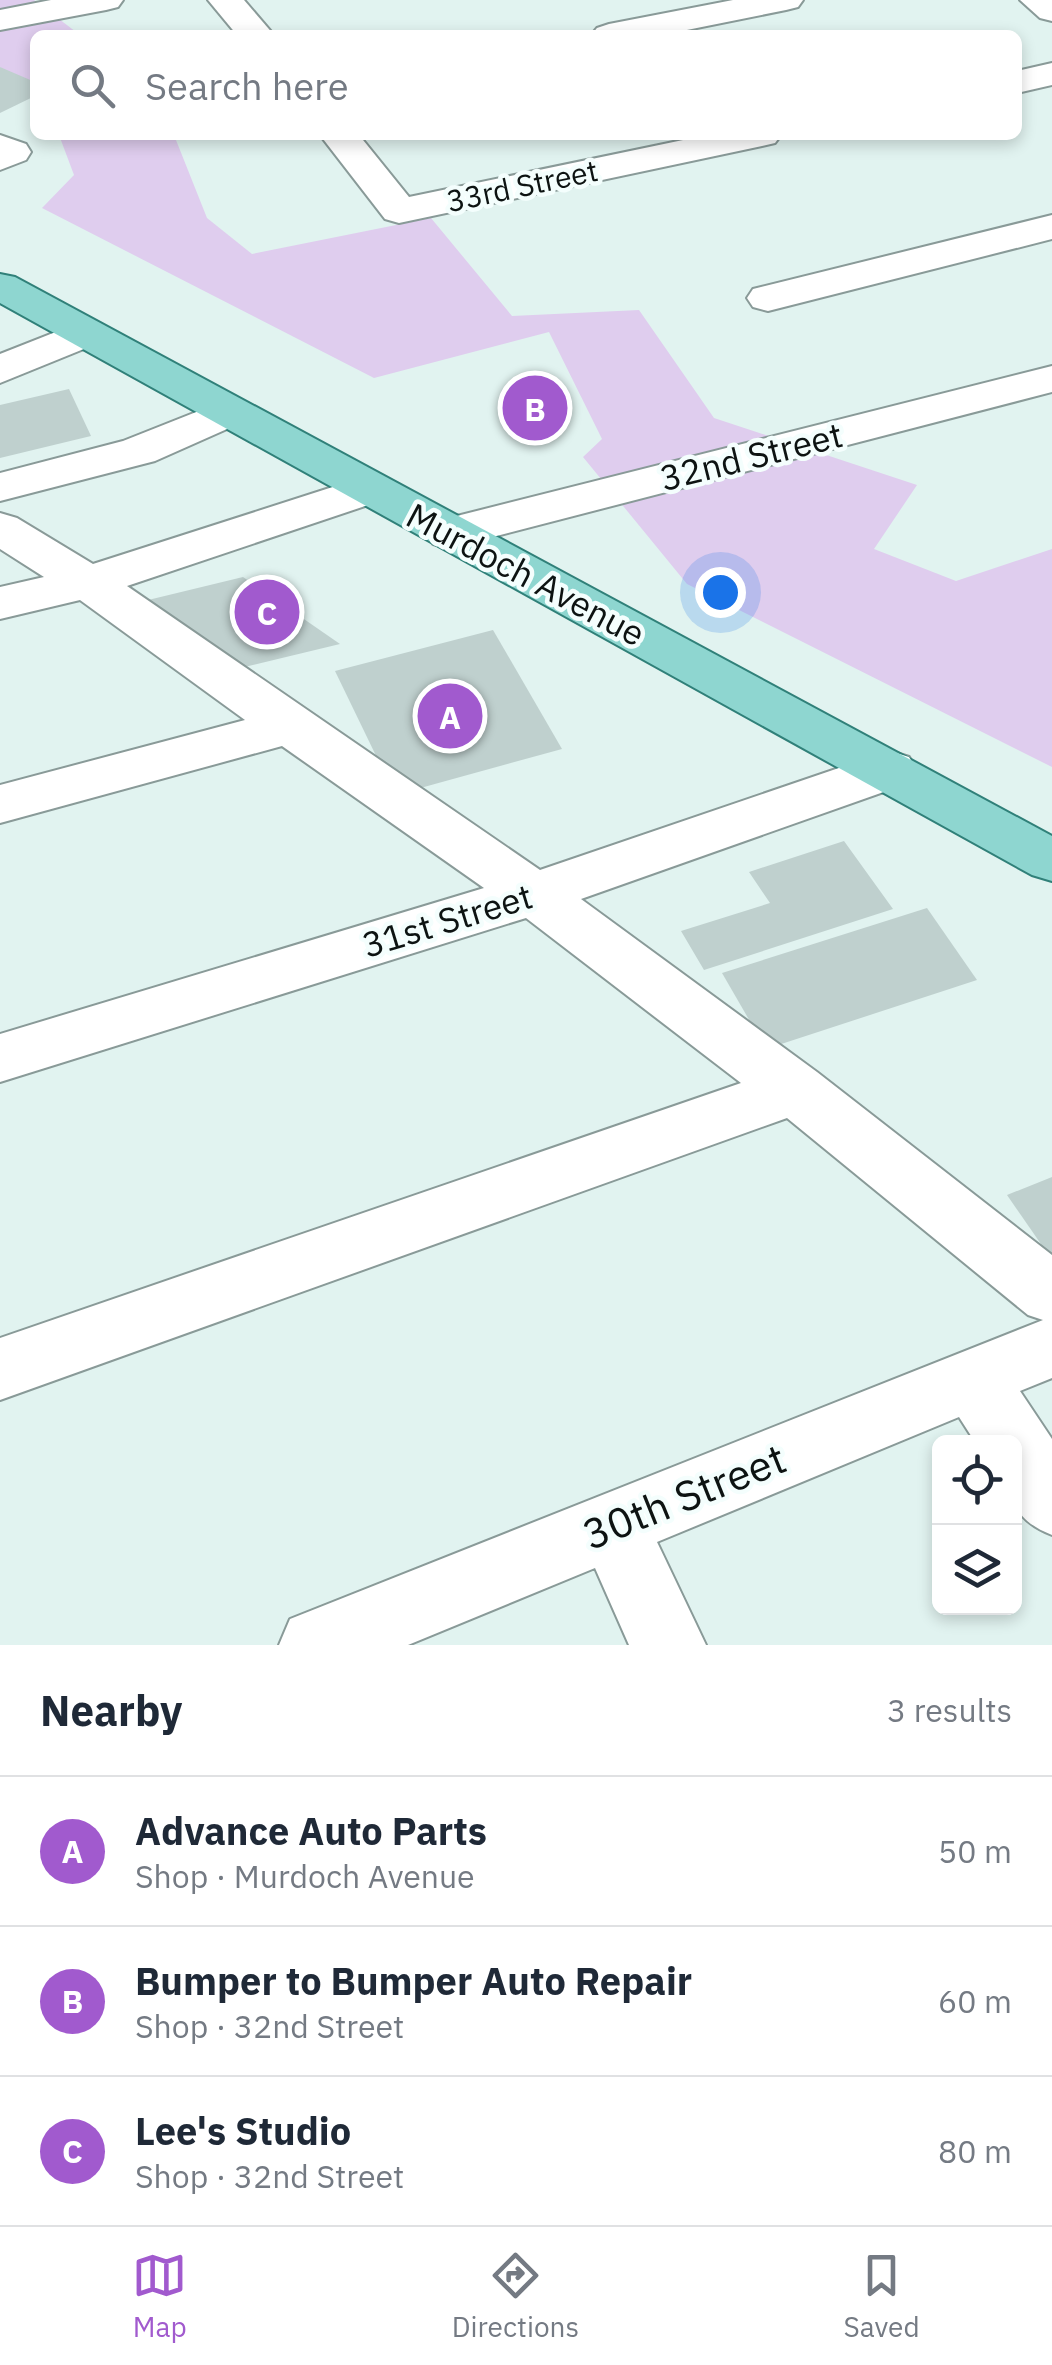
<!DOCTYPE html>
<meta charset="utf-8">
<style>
body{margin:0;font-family:"IBM Plex Sans",sans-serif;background:#f2f2f3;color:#1f2937}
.controls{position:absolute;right:30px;bottom:30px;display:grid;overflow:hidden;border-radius:15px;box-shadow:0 5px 15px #0003}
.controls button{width:90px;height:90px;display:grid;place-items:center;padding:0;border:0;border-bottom:2px solid #e0e1e3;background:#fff;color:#1f2937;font:50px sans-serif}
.you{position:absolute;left:720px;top:592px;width:35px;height:35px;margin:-25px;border:8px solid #fff;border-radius:50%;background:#1a73e8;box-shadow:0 0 0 15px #1a73e833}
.badge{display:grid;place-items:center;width:65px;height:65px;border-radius:50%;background:#a15ace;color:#fff;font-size:32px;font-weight:700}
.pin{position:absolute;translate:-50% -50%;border:5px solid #fff;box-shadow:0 2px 10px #0006}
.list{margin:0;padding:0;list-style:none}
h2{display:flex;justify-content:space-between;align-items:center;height:130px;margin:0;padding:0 40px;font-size:42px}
h2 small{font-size:32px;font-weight:400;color:#747a83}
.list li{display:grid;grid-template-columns:65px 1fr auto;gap:30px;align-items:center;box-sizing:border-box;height:150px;padding:0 40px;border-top:2px solid #e0e1e3}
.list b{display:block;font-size:38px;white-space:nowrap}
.list p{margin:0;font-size:32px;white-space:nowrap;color:#747a83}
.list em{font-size:32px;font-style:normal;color:#747a83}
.icon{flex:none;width:55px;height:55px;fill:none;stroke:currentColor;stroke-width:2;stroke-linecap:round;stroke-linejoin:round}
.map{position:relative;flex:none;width:1052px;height:1645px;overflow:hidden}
.search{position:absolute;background:#fff;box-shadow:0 5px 15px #0003;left:30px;right:30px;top:30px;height:110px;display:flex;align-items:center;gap:25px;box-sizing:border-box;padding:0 35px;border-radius:15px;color:#747a83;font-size:38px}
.sheet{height:580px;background:#fff}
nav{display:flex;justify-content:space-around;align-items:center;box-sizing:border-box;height:140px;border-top:2px solid #e0e1e3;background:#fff;font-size:28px;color:#747a83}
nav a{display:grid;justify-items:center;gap:5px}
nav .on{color:#a15ace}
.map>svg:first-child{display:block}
.green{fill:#dfcdee}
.building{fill:#bfd0ce}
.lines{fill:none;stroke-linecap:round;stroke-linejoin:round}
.minor-casing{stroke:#899a98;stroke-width:4}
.major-casing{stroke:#308079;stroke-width:4}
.minor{fill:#fff;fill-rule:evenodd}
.major{fill:#8ed6d0;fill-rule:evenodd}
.labels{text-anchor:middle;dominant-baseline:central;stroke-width:9;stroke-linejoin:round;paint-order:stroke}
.far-street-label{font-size:30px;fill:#0d1312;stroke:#f4fefd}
.street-label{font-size:35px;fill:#0d1312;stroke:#f4fefd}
.near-street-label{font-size:42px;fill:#0d1312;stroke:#f4fefd}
</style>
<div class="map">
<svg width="1052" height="1645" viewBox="0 0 1052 1645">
<rect width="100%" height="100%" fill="#e1f3f0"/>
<g class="green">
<polygon points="0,0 34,0 80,35 35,35 35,98 0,67"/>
<polygon points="59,135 174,135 207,218 252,254 431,218 512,316 639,310 714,418 917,485 874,549 956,581 1052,549 1052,767 687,584 583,457 602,439 549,332 374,378 42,208 74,175"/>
</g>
<g class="building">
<polygon points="0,67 35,82 35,96 0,113"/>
<polygon points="69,389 91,436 0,458 0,405"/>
<polygon points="243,577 340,644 240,668 144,601"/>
<polygon points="493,630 562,749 395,795 335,671"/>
<polygon points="844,841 893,909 704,970 681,931 770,903 749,872"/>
<polygon points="927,908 977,980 766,1049 722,973"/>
<polygon points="1052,1177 1052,1260 1007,1195"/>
</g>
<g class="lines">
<g class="minor-casing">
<g id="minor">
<polygon points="51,0 123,0 118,7 106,10 0,30 0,10"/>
<polygon points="208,0 244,0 274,35 237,35"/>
<polygon points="733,0 803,0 798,7 786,10 662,35 591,35 597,28 609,24"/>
<polygon points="1020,0 1052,0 1052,21 1040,18"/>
<polygon points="1052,63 1052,85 1017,93 1017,71"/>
<polygon points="0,135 26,144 31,152 26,160 0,170"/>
<polygon points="320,135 359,135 409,197 707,135 781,135 775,143 762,146 399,223 385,219"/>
<polygon points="1052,215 1052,239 768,311 753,307 747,298 753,289"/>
<polygon points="86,320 101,324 107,333 101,342 0,383 0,354"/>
<polygon points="1052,366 1052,392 450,548 433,544 426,533 433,522"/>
<polygon points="229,399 245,403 251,412 245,421 155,461 0,501 0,473 123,441"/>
<path d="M370,475L386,479L393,489L386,499L127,586L540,870L871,757L890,751L909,757L917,770L909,783L581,899L817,1072L1052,1255V1378L1020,1391L1052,1439V1535C1002,1515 1014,1490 1014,1442H975L959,1417L657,1542L706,1645H629L595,1568L408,1645H279L290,1619L1043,1320L1028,1315L787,1118L0,1400V1338L741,1083L526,918L0,1082V1034L484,888L282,746L0,823V785L245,720L80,600L0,619V587L44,577L0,549V513L17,518L93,564Z"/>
</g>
</g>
<g class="major-casing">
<polygon id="major" points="0,274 15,277 1052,836 1052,881 1032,875 0,303"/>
</g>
<use href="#minor" class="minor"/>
<use href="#major" class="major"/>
</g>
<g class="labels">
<g class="far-street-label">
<text transform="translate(522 185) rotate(-12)">33rd Street</text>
</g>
<g class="street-label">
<text transform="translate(751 456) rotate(-14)">32nd Street</text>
<text transform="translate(526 574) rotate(28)">Murdoch Avenue</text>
<text transform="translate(447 920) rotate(-17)">31st Street</text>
</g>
<g class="near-street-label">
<text transform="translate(684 1496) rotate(-22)">30th Street</text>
</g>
</g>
</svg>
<div class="controls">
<button><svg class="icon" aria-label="locate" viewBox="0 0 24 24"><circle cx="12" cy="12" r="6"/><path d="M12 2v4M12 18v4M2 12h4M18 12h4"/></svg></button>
<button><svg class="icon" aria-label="layers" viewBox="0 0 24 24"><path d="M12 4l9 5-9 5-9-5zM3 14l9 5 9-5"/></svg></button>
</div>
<div class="you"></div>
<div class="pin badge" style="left:450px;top:716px">A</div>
<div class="pin badge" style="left:535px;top:408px">B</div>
<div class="pin badge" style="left:267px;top:612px">C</div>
<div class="search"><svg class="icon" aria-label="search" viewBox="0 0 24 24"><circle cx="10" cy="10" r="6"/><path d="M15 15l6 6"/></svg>Search here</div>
</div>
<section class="sheet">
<h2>Nearby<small>3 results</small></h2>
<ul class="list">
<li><span class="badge">A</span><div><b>Advance Auto Parts</b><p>Shop · Murdoch Avenue</p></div><em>50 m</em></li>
<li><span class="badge">B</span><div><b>Bumper to Bumper Auto Repair</b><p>Shop · 32nd Street</p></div><em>60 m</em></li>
<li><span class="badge">C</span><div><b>Lee's Studio</b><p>Shop · 32nd Street</p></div><em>80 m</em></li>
</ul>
</section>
<nav>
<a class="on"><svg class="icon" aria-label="map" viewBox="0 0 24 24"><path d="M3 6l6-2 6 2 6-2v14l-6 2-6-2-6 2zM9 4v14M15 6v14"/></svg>Map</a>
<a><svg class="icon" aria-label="directions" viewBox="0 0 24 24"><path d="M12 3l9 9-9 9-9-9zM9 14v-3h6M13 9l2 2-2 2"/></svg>Directions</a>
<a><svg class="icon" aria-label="saved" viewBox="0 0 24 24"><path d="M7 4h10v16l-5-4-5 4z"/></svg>Saved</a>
</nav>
